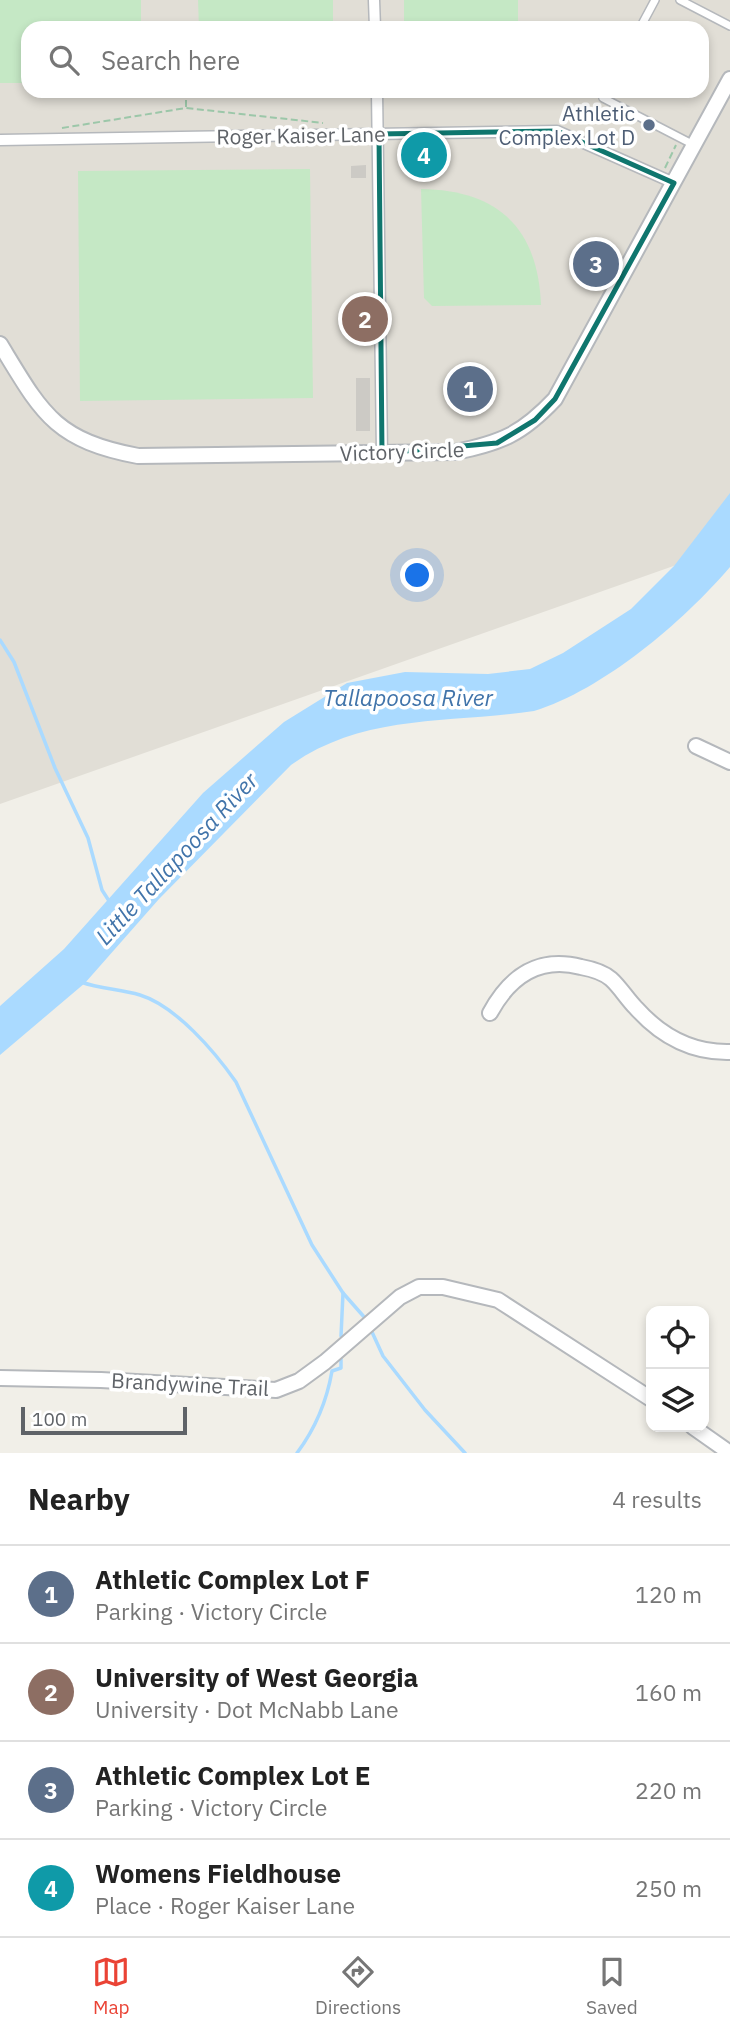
<!DOCTYPE html>
<meta charset="utf-8">
<style>
body{margin:0;font-family:"IBM Plex Sans",sans-serif;background:#f6f6f6;color:#222}
.controls{position:absolute;right:21px;bottom:21px;display:grid;overflow:hidden;border-radius:14px;box-shadow:0 4px 10px #0003}
.controls button{width:63px;height:63px;display:grid;place-items:center;padding:0;border:0;border-bottom:2px solid #e0e0e0;background:#fff;color:#222;font:35px sans-serif}
.scale{position:absolute;left:21px;bottom:18px;width:166px;box-sizing:border-box;padding-left:7px;border:4px solid #5f6368;border-top:0;font-size:19px;line-height:24px;white-space:nowrap;color:#5f6368;-webkit-text-stroke:5px #fff;paint-order:stroke}
.you{position:absolute;left:418px;top:576px;width:24px;height:24px;margin:-18px;border:5px solid #fff;border-radius:50%;background:#1a73e8;box-shadow:0 0 0 10px #1a73e833}
.badge{display:grid;place-items:center;width:46px;height:46px;border-radius:50%;background:#ea4335;color:#fff;font-size:23px;font-weight:700}
.pin{position:absolute;translate:-50% -50%;border:4px solid #fff;box-shadow:0 2px 7px #0006}
.list{margin:0;padding:0;list-style:none}
h2{display:flex;justify-content:space-between;align-items:center;height:91px;margin:0;padding:0 28px;font-size:30px}
h2 small{font-size:23px;font-weight:400;color:#767676}
.list li{display:grid;grid-template-columns:46px 1fr auto;gap:21px;align-items:center;box-sizing:border-box;height:98px;padding:0 28px;border-top:2px solid #e0e0e0}
.list b{display:block;font-size:26px;white-space:nowrap}
.list p{margin:0;font-size:23px;white-space:nowrap;color:#767676}
.list em{font-size:23px;font-style:normal;color:#767676}
.icon{flex:none;width:38px;height:38px;fill:none;stroke:currentColor;stroke-width:2;stroke-linecap:round;stroke-linejoin:round}
.map{position:relative;flex:none;width:730px;height:1453px;overflow:hidden}
.search{position:absolute;background:#fff;box-shadow:0 4px 10px #0003;left:21px;right:21px;top:21px;height:77px;display:flex;align-items:center;gap:18px;box-sizing:border-box;padding:0 24px;border-radius:21px;color:#767676;font-size:26px}
.sheet{height:483px;background:#fff}
nav{display:flex;justify-content:space-around;align-items:center;box-sizing:border-box;height:98px;border-top:2px solid #e0e0e0;background:#fff;font-size:19px;color:#767676}
nav a{display:grid;justify-items:center;gap:4px}
nav .on{color:#ea4335}
.map>svg:first-child{display:block}
.education{fill:#e1ded6;fill-rule:evenodd}
.green{fill:#c5e8c5}
.water{fill:#aadaff}
.lines{fill:none;stroke-linecap:round;stroke-linejoin:round}
.stream{stroke:#aadaff;stroke-width:3.5}
.building{fill:#cccac5}
.service-casing{stroke:#b5b8bc;stroke-width:10}
.pedestrian-casing{stroke:#b5b8bc;stroke-width:13}
.minor-casing{stroke:#b5b8bc;stroke-width:18}
.path{stroke:#9cc7a9;stroke-width:2;stroke-dasharray:7 3.5;stroke-linecap:butt}
.service{stroke:#fff;stroke-width:7}
.pedestrian{stroke:#fff;stroke-width:10}
.minor{stroke:#fff;stroke-width:14}
.marked{fill:none;stroke:#0f766e;stroke-width:5;stroke-linejoin:round}
.service-dot{fill:#5c6f8a;stroke:#fff;stroke-width:2.5}
.labels{text-anchor:middle;dominant-baseline:central;stroke-width:7;stroke-linejoin:round;paint-order:stroke}
.service-label{font-size:21px;fill:#4e5e75;stroke:#fff;text-anchor:end}
.street-label{font-size:21px;fill:#5f6368;stroke:#fff}
.water-label{font-size:23px;font-style:italic;fill:#4174aa;stroke:#fff}
</style>
<div class="map">
<svg width="730" height="1453" viewBox="0 0 730 1453">
<rect width="100%" height="100%" fill="#f1efe8"/>
<path class="education" d="M0,0H730V546L0,804ZM28,28H702V91H28Z"/>
<g class="green">
<polygon points="0,0 141,0 141,28 28,28 28,83 0,83"/>
<polygon points="198,0 333,0 333,28 199,28"/>
<rect x="404" y="0" width="114" height="28"/>
<polygon points="310,169 313,398 80,401 78,171"/>
<path d="M421,189C498,190 538,228 541,305L432,306L424,298Z"/>
</g>
<path class="water" d="M730,493V567C683,622 603,690 534,711C449,724 365,713 291,765L159,899L85,983L0,1055V1006L64,949L203,793L284,722L347,683L405,672L488,674L530,669L563,653L631,609L674,566Z"/>
<g class="lines">
<g class="stream">
<polyline points="0,640 14,662 55,768 88,838 102,890 111,904"/>
<path d="M81,982C100,989 120,989 140,995C176,1006 215,1052 236,1082L312,1245L343,1293L365,1318"/>
<polyline points="372,1332 383,1356 425,1410 465,1453"/>
<polyline points="341,1336 343,1293"/>
<path d="M297,1453C315,1429 327,1400 332,1371L341,1368V1359"/>
</g>
</g>
<g class="building">
<polygon points="447,140 447,170 401,171 401,141"/>
<polygon points="366,165 366,178 351,178 351,166"/>
<rect x="356" y="378" width="14" height="53"/>
</g>
<g class="lines">
<g class="service-casing">
<g id="service">
<polyline points="680,0 730,26"/>
<polyline points="640,28 655,0"/>
<polyline points="607,91 603,98 694,145"/>
</g>
</g>
<g class="pedestrian-casing">
<g id="pedestrian">
<polyline points="374,0 375,28"/>
<polyline points="377,91 382,453"/>
<polyline points="0,140 557,131 674,183"/>
</g>
</g>
<g class="minor-casing">
<g id="minor">
<path d="M0,344C42,413 54,440 138,456L455,452C501,443 522,434 555,399L730,79"/>
<polyline points="696,746 730,762"/>
<path d="M490,1013C510,976 539,956 581,967C592,969 603,972 611,979C620,987 627,999 636,1008C661,1036 692,1053 730,1052"/>
<polyline points="0,1378 101,1380 276,1390 299,1381 325,1362 400,1297 419,1287 443,1287 498,1300 651,1399"/>
<polyline points="693,1427 730,1453"/>
</g>
</g>
<g class="path">
<polyline points="186,100 186,108"/>
<polyline points="62,128 186,108 323,123"/>
<polyline points="665,168 676,145"/>
</g>
<use href="#service" class="service"/>
<use href="#pedestrian" class="pedestrian"/>
<use href="#minor" class="minor"/>
</g>
<path class="marked" d="M557,131L674,183L555,399L535,420L497,443L382,453L379,134Z"/>
<circle class="service-dot" cx="649" cy="125" r="7"/>
<g class="labels">
<g class="service-label">
<text x="635" y="113">Athletic<tspan x="635" dy="24">Complex Lot D</tspan></text>
</g>
<g class="street-label">
<text transform="translate(301 135) rotate(-1)">Roger Kaiser Lane</text>
<text transform="translate(402 451) rotate(-2)">Victory Circle</text>
<text transform="translate(190 1384) rotate(3)">Brandywine Trail</text>
</g>
<g class="water-label">
<text x="408" y="697">Tallapoosa River</text>
<text transform="translate(176 858) rotate(-47)">Little Tallapoosa River</text>
</g>
</g>
</svg>
<div class="controls">
<button><svg class="icon" aria-label="locate" viewBox="0 0 24 24"><circle cx="12" cy="12" r="6"/><path d="M12 2v4M12 18v4M2 12h4M18 12h4"/></svg></button>
<button><svg class="icon" aria-label="layers" viewBox="0 0 24 24"><path d="M12 4l9 5-9 5-9-5zM3 14l9 5 9-5"/></svg></button>
</div>
<div class="scale">100 m</div>
<div class="you"></div>
<div class="pin badge" style="left:470px;top:389px;background:#5c6f8a">1</div>
<div class="pin badge" style="left:365px;top:319px;background:#8d6e63">2</div>
<div class="pin badge" style="left:596px;top:264px;background:#5c6f8a">3</div>
<div class="pin badge" style="left:424px;top:155px;background:#0f9aa8">4</div>
<div class="search"><svg class="icon" aria-label="search" viewBox="0 0 24 24"><circle cx="10" cy="10" r="6"/><path d="M15 15l6 6"/></svg>Search here</div>
</div>
<section class="sheet">
<h2>Nearby<small>4 results</small></h2>
<ul class="list">
<li><span class="badge" style="background:#5c6f8a">1</span><div><b>Athletic Complex Lot F</b><p>Parking · Victory Circle</p></div><em>120 m</em></li>
<li><span class="badge" style="background:#8d6e63">2</span><div><b>University of West Georgia</b><p>University · Dot McNabb Lane</p></div><em>160 m</em></li>
<li><span class="badge" style="background:#5c6f8a">3</span><div><b>Athletic Complex Lot E</b><p>Parking · Victory Circle</p></div><em>220 m</em></li>
<li><span class="badge" style="background:#0f9aa8">4</span><div><b>Womens Fieldhouse</b><p>Place · Roger Kaiser Lane</p></div><em>250 m</em></li>
</ul>
</section>
<nav>
<a class="on"><svg class="icon" aria-label="map" viewBox="0 0 24 24"><path d="M3 6l6-2 6 2 6-2v14l-6 2-6-2-6 2zM9 4v14M15 6v14"/></svg>Map</a>
<a><svg class="icon" aria-label="directions" viewBox="0 0 24 24"><path d="M12 3l9 9-9 9-9-9zM9 14v-3h6M13 9l2 2-2 2"/></svg>Directions</a>
<a><svg class="icon" aria-label="saved" viewBox="0 0 24 24"><path d="M7 4h10v16l-5-4-5 4z"/></svg>Saved</a>
</nav>
